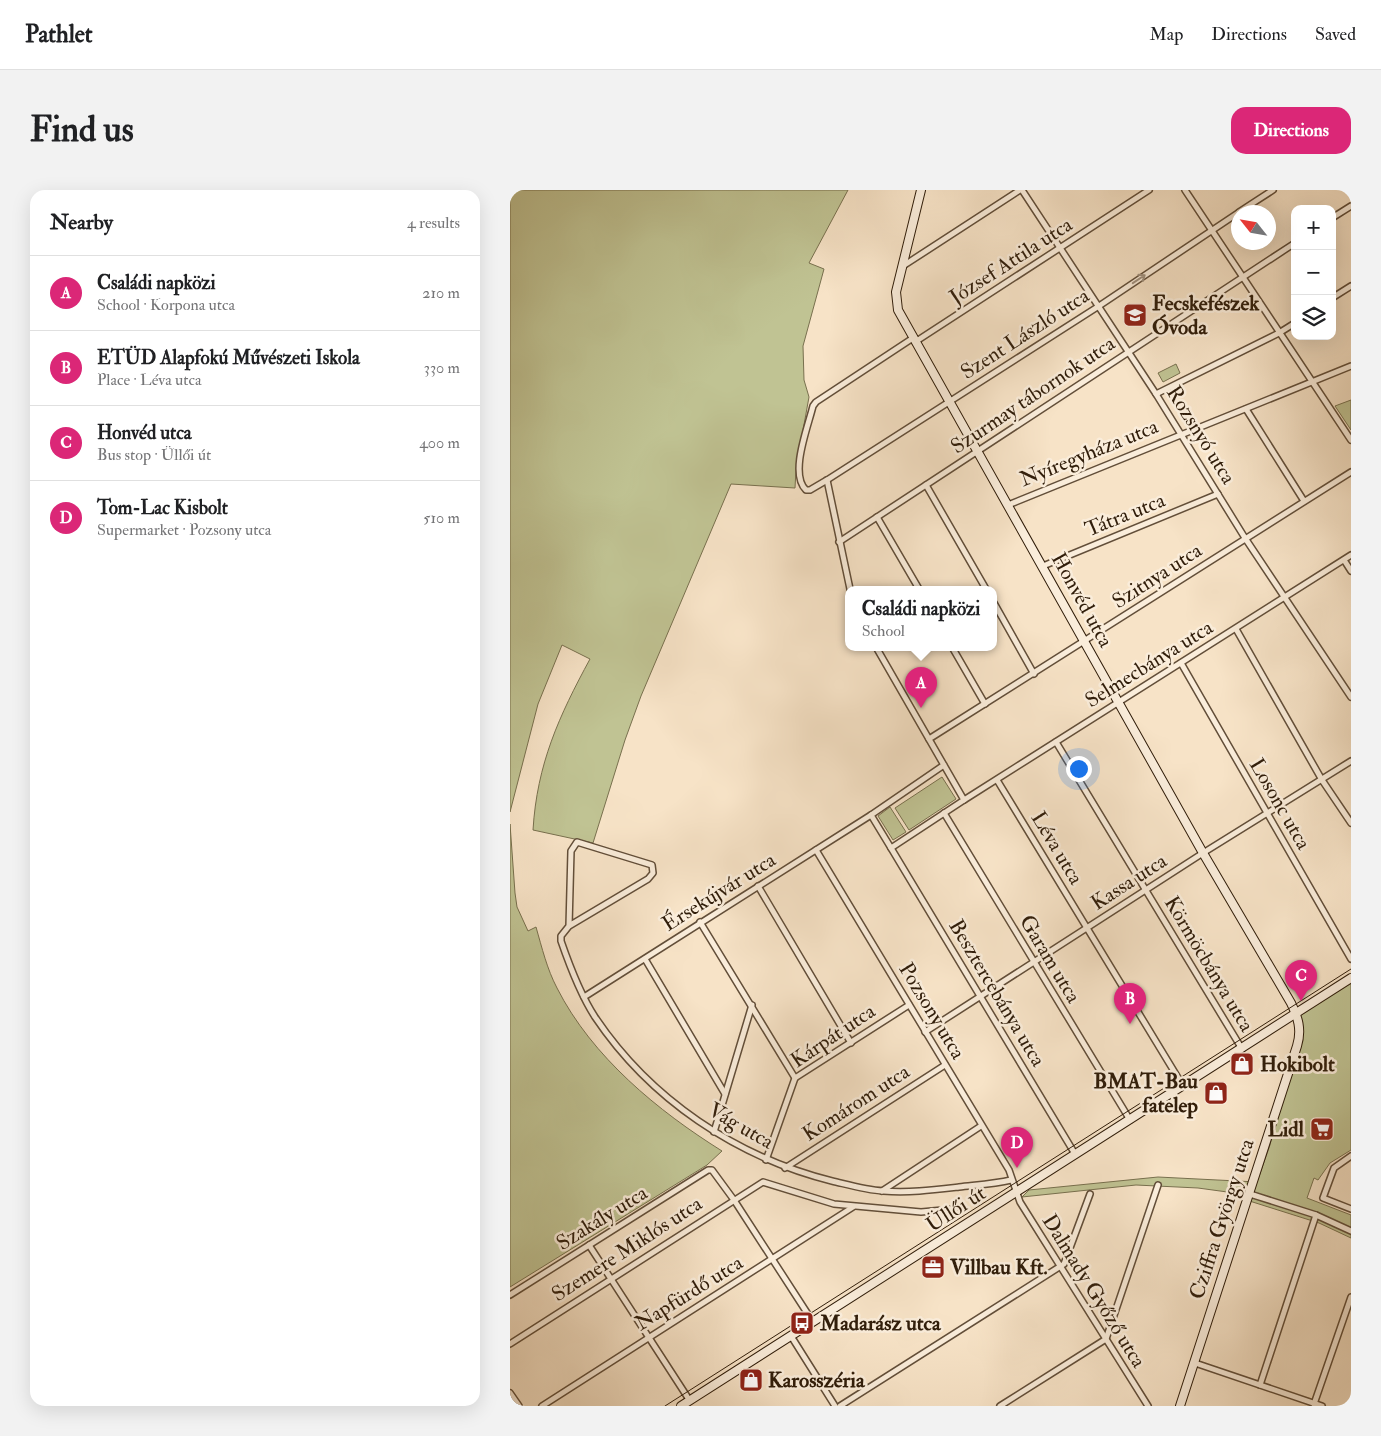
<!DOCTYPE html>
<meta charset="utf-8">
<style>
body{margin:0;font-family:"IM FELL Double Pica",serif;background:#f2f2f2;color:#202124}
.controls{position:absolute;right:15px;top:15px;display:grid;overflow:hidden;border-radius:10px;box-shadow:0 5px 20px #0002}
.controls button{width:45px;height:45px;display:grid;place-items:center;padding:0;border:0;border-bottom:1px solid #e0e0e0;background:#fff;color:#202124;font:25px sans-serif}
.compass{position:absolute;left:721px;top:15px;width:45px;height:45px;border-radius:50%;background:#fff;box-shadow:0 5px 20px #0002;rotate:301deg}
.you{position:absolute;left:568px;top:578px;width:18px;height:18px;margin:-12px;border:4px solid #fff;border-radius:50%;background:#1a73e8;box-shadow:0 0 0 8px #1a73e833}
.badge{display:grid;place-items:center;width:32px;height:32px;border-radius:50%;background:#db2777;color:#fff;font-size:16px;font-weight:700}
.pin{position:absolute;translate:-50% -41px;filter:drop-shadow(0 1px 2px #0008)}
.pin::after{content:'';position:absolute;top:26px;width:18px;height:15px;background:inherit;clip-path:polygon(0 0,100% 0,50% 100%)}
.popup{position:absolute;left:335px;top:396px;width:152px;height:65px;box-sizing:border-box;display:grid;place-content:center;border-radius:10px;background:#fff;filter:drop-shadow(0 1px 4px #0005);font-size:16px;white-space:nowrap;color:#757577}
.popup b{font-size:19px;color:#202124}
.popup::after{content:'';position:absolute;left:50%;top:100%;margin-left:-10px;border:10px solid transparent;border-top-color:#fff}
.list{margin:0;padding:0;list-style:none}
h2{display:flex;justify-content:space-between;align-items:center;height:65px;margin:0;padding:0 20px;font-size:21px}
h2 small{font-size:16px;font-weight:400;color:#757577}
.list li{display:grid;grid-template-columns:32px 1fr auto;gap:15px;align-items:center;box-sizing:border-box;height:75px;padding:0 20px;border-top:1px solid #e0e0e0}
.list b{display:block;font-size:19px;white-space:nowrap}
.list p{margin:0;font-size:16px;white-space:nowrap;color:#757577}
.list em{font-size:16px;font-style:normal;color:#757577}
.icon{flex:none;width:28px;height:28px;fill:none;stroke:currentColor;stroke-width:2;stroke-linecap:round;stroke-linejoin:round}
.map{position:relative;flex:none;width:841px;height:1216px;overflow:hidden;border-radius:15px}
header{display:flex;align-items:center;gap:30px;box-sizing:border-box;height:70px;padding:0 25px;background:#fff;border-bottom:1px solid #e0e0e0}
header strong{font-size:24px}
nav{display:flex;gap:28px;margin-inline-start:auto;font-size:18px}
.intro{display:flex;align-items:center;justify-content:space-between;box-sizing:border-box;height:120px;padding:0 30px}
h1{margin:0;font-size:35px}
.button{padding:12px 22px;border-radius:15px;background:#db2777;color:#fff;font-size:18px;font-weight:700}
main{display:flex;gap:30px;padding:0 30px}
aside{flex:1;background:#fff;border-radius:15px;box-shadow:0 5px 20px #0002}
.map>svg:first-child{display:block}
.green{fill:#c0c393;stroke:#78704e}
.lines{fill:none;stroke-linecap:round;stroke-linejoin:round}
.street-casing{stroke:#624e39;stroke-width:8}
.secondary-casing{stroke:#301d0a;stroke-width:10}
.street{stroke:#faeddb;stroke-width:5}
.secondary{stroke:#faeddb;stroke-width:8}
.tram{stroke:#301d0a;stroke-width:1}
.oneway{stroke:#9f8f7d}
.labels{text-anchor:middle;dominant-baseline:central;stroke-width:5;stroke-linejoin:round;paint-order:stroke}
.street-label{font-size:21px;fill:#301d0a;stroke:#faeddb}
.poi-label{font-size:21px;font-weight:bold;fill:#301d0a;stroke:#faeddb;text-anchor:start}
</style>
<header>
<strong>Pathlet</strong>
<nav><a>Map</a><a>Directions</a><a>Saved</a></nav>
</header>
<div class="intro"><h1>Find us</h1><a class="button">Directions</a></div>
<main>
<aside>
<h2>Nearby<small>4 results</small></h2>
<ul class="list">
<li><span class="badge">A</span><div><b>Családi napközi</b><p>School · Korpona utca</p></div><em>210 m</em></li>
<li><span class="badge">B</span><div><b>ETÜD Alapfokú Művészeti Iskola</b><p>Place · Léva utca</p></div><em>330 m</em></li>
<li><span class="badge">C</span><div><b>Honvéd utca</b><p>Bus stop · Üllői út</p></div><em>400 m</em></li>
<li><span class="badge">D</span><div><b>Tom-Lac Kisbolt</b><p>Supermarket · Pozsony utca</p></div><em>510 m</em></li>
</ul>
</aside>
<div class="map">
<svg width="841" height="1216" viewBox="0 0 841 1216">
<rect width="100%" height="100%" fill="#f7e3c7"/>
<filter id="stains"><feTurbulence type="fractalNoise" baseFrequency=".004" numOctaves="4"/><feColorMatrix values="0 0 0 0 .2 0 0 0 0 .09 0 0 0 0 .02 0 0 0 .5 -.17"/></filter>
<radialGradient id="worn" r=".72"><stop offset=".6" stop-color="#630" stop-opacity="0"/><stop offset="1" stop-color="#630" stop-opacity=".3"/></radialGradient>
<g class="green">
<path d="M0,0H338L299,73L314,79L293,156L294,190L299,207L286,279L285,298L221,294L131,506L115,550L83,653L23,640C27,574 49,526 80,469L52,455L28,514L0,622Z"/>
<polygon points="666,174 670,183 653,192 648,183"/>
<polygon points="841,210 841,240 825,216"/>
<polygon points="432,587 446,609 399,640 385,618"/>
<polygon points="380,617 396,642 383,650 368,626"/>
<path d="M0,634L5,703L7,717L18,741L26,737C32,758 37,779 47,798C82,867 148,921 212,961L197,975L0,1097Z"/>
<polygon points="841,793 841,960 820,973 808,990 804,988 797,1008 841,1025 841,1048 809,1033 730,1008 732,1004 688,998 626,995 512,1007 519,1000 648,987 747,992 760,955 775,889 786,852 786,828"/>
</g>
<g class="lines">
<g class="street-casing">
<g id="street">
<polyline points="512,0 646,204 735,348 841,507"/>
<polyline points="675,0 841,250"/>
<polyline points="729,22 763,0"/>
<polyline points="822,28 841,16"/>
<polyline points="393,76 510,0"/>
<polyline points="822,108 841,96"/>
<path d="M403,148L306,212L303,216C298,237 279,284 296,300H300L317,290L589,116L728,23"/>
<polyline points="405,152 639,0"/>
<polyline points="646,204 769,143 785,133"/>
<polyline points="736,219 794,311"/>
<polyline points="317,290 340,399"/>
<polyline points="416,295 476,399"/>
<polyline points="498,315 841,176"/>
<polyline points="367,327 409,399"/>
<polyline points="329,352 785,53"/>
<polyline points="834,370 841,381"/>
<polyline points="533,376 708,304"/>
<polyline points="484,413 524,484"/>
<polyline points="726,439 812,590 841,633"/>
<polyline points="366,457 454,610 381,658 361,625 434,575"/>
<polyline points="442,457 475,514"/>
<polyline points="671,473 841,769"/>
<polyline points="419,549 841,282"/>
<polyline points="546,552 732,859"/>
<polyline points="487,590 673,896"/>
<polyline points="454,610 841,365"/>
<polyline points="434,623 620,930"/>
<polyline points="381,658 565,964"/>
<polyline points="306,660 499,980 510,1012 638,1216"/>
<polyline points="248,696 341,853"/>
<polyline points="190,732 285,888"/>
<path d="M59,736L61,661L67,652L142,675L143,683L138,689L59,736L51,746V751C60,777 70,804 85,827C140,909 226,967 322,991C339,995 356,1000 373,1001C399,1003 423,1000 449,997C466,995 484,994 501,990"/>
<polyline points="135,769 215,904"/>
<polyline points="74,807 361,625"/>
<polyline points="415,842 693,663 841,571"/>
<polyline points="204,942 242,815"/>
<polyline points="841,966 824,978 813,1008 841,1019"/>
<polyline points="256,970 285,888 399,815"/>
<polyline points="275,978 435,875"/>
<polyline points="372,1001 471,936"/>
<polyline points="740,1004 806,1025 841,1041"/>
<polyline points="79,1055 180,1211"/>
<polyline points="0,1105 198,980 202,980 224,1010 303,1132"/>
<polyline points="281,1146 325,1216"/>
<polyline points="0,1154 253,992 324,1014 411,1022 444,1019"/>
<polyline points="685,1173 812,1216"/>
<polyline points="750,1195 806,1025"/>
<polyline points="0,1203 9,1216"/>
<polyline points="804,1214 841,1107"/>
<polyline points="32,1216 343,1017"/>
<polyline points="330,1216 554,1074 580,1004"/>
<polyline points="490,1216 596,1149 648,995"/>
</g>
</g>
<g class="secondary-casing">
<g id="secondary">
<path d="M411,0L386,102L388,120L693,663L781,813C788,827 792,840 787,856L670,1216"/>
<polyline points="171,1216 841,788"/>
</g>
</g>
<use href="#street" class="street"/>
<use href="#secondary" class="secondary"/>
<polyline class="tram" points="155,1216 841,779"/>
</g>
<defs><path id="oneway-shaft" d="M-6 0H5M1.5-3L5.5 0L1.5 3" fill="none" stroke-width="1.6" stroke-linecap="round" stroke-linejoin="round" transform="scale(1.25)"/></defs>
<use class="oneway" href="#oneway-shaft" transform="translate(629 89) rotate(-34)"/>
<defs>
<g id="school-square" transform="scale(1.25)"><rect x="-9" y="-9" width="18" height="18" rx="4" fill="#8f2418" stroke="#faeddb"/><path d="M0-5L7-2L0 1L-7-2ZM-4 1L0 2.5L4 1V4Q0 6-4 4Z" fill="#fff"/></g>
<g id="shop-square" transform="scale(1.25)"><rect x="-9" y="-9" width="18" height="18" rx="4" fill="#8f2418" stroke="#faeddb"/><path d="M-5-2.5h2.3a2.7 3.5 0 0 1 5.4 0H5L5.5 6h-11ZM-1.5-2.5h3a1.5 2.3 0 0 0-3 0Z" fill="#fff"/></g>
<g id="supermarket-square" transform="scale(1.25)"><rect x="-9" y="-9" width="18" height="18" rx="4" fill="#8f2418" stroke="#faeddb"/><path d="M-6-5.5h2.5l.6 2H6L4.5 2H-2.5L-4.4-4H-6ZM-1.5 3.2a1.3 1.3 0 1 0 .1 0ZM3 3.2a1.3 1.3 0 1 0 .1 0Z" fill="#fff"/></g>
<g id="office-square" transform="scale(1.25)"><rect x="-9" y="-9" width="18" height="18" rx="4" fill="#8f2418" stroke="#faeddb"/><path d="M-6-3h4V-5.5h4V-3h4V5H-6ZM-1-4.5V-3h2v-1.5ZM-6 0V1H6V0Z" fill="#fff"/></g>
<g id="bus-square" transform="scale(1.25)"><rect x="-9" y="-9" width="18" height="18" rx="4" fill="#8f2418" stroke="#faeddb"/><path d="M-5-6H5V4H4V6H2V4H-2V6H-4V4H-5ZM-3.5-4V0h7V-4ZM-3.5 1.2v1.5H-2V1.2ZM2 1.2v1.5H3.5V1.2Z" fill="#fff"/></g>
</defs>
<g fill-rule="evenodd">
<use href="#school-square" x="625" y="125"/>
<use href="#shop-square" x="732" y="874"/>
<use href="#shop-square" x="706" y="903"/>
<use href="#supermarket-square" x="812" y="939"/>
<use href="#office-square" x="423" y="1077"/>
<use href="#bus-square" x="292" y="1133"/>
<use href="#shop-square" x="241" y="1190"/>
</g>
<g class="labels">
<g class="street-label">
<text transform="translate(501 71) rotate(-33)">József Attila utca</text>
<text transform="translate(515 144) rotate(-33)">Szent László utca</text>
<text transform="translate(523 205) rotate(-34)">Szurmay tábornok utca</text>
<text transform="translate(691 245) rotate(58)">Rozsnyó utca</text>
<text transform="translate(579 263) rotate(-22)">Nyíregyháza utca</text>
<text transform="translate(615 325) rotate(-22)">Tátra utca</text>
<text transform="translate(647 386) rotate(-33)">Szitnya utca</text>
<text transform="translate(572 410) rotate(61)">Honvéd utca</text>
<text transform="translate(639 474) rotate(-32)">Selmecbánya utca</text>
<text transform="translate(770 614) rotate(60)">Losonc utca</text>
<text transform="translate(547 658) rotate(59)">Léva utca</text>
<text transform="translate(619 692) rotate(-33)">Kassa utca</text>
<text transform="translate(209 702) rotate(-32)">Érsekújvár utca</text>
<text transform="translate(540 769) rotate(59)">Garam utca</text>
<text transform="translate(699 774) rotate(59)">Körmöcbánya utca</text>
<text transform="translate(487 803) rotate(59)">Besztercebánya utca</text>
<text transform="translate(422 821) rotate(59)">Pozsony utca</text>
<text transform="translate(323 846) rotate(-34)">Kárpát utca</text>
<text transform="translate(346 913) rotate(-33)">Komárom utca</text>
<text transform="translate(231 936) rotate(30)">Vág utca</text>
<text transform="translate(446 1019) rotate(-33)">Üllői út</text>
<text transform="translate(92 1028) rotate(-32)">Szakály utca</text>
<text transform="translate(712 1029) rotate(-72)">Cziffra György utca</text>
<text transform="translate(117 1059) rotate(-33)">Szemere Miklós utca</text>
<text transform="translate(584 1101) rotate(58)">Dalmady Győző utca</text>
<text transform="translate(179 1103) rotate(-32)">Napfürdő utca</text>
</g>
<g class="poi-label">
<text x="642" y="113">Fecskefészek<tspan x="642" dy="24">Óvoda</tspan></text>
<text x="750" y="874">Hokibolt</text>
<text x="688" y="891" text-anchor="end">BMAT-Bau<tspan x="688" dy="24">fatelep</tspan></text>
<text x="794" y="939" text-anchor="end">Lidl</text>
<text x="440" y="1077">Villbau Kft.</text>
<text x="310" y="1133">Madarász utca</text>
<text x="258" y="1190">Karosszéria</text>
</g>
</g>
<rect width="100%" height="100%" filter="url(#stains)"/>
<rect width="100%" height="100%" fill="url(#worn)"/>
</svg>
<div class="controls">
<button>+</button>
<button>−</button>
<button><svg class="icon" aria-label="layers" viewBox="0 0 24 24"><path d="M12 4l9 5-9 5-9-5zM3 14l9 5 9-5"/></svg></button>
</div>
<svg class="compass" viewBox="-18 -18 36 36"><path d="M0-13l5 13h-10z" fill="#e53935"/><path d="M0 13l5-13h-10z" fill="#757577"/></svg>
<div class="you"></div>
<div class="pin badge" style="left:411px;top:518px">A</div>
<div class="popup"><b>Családi napközi</b>School</div>
<div class="pin badge" style="left:620px;top:834px">B</div>
<div class="pin badge" style="left:791px;top:811px">C</div>
<div class="pin badge" style="left:507px;top:978px">D</div>
</div>
</main>
